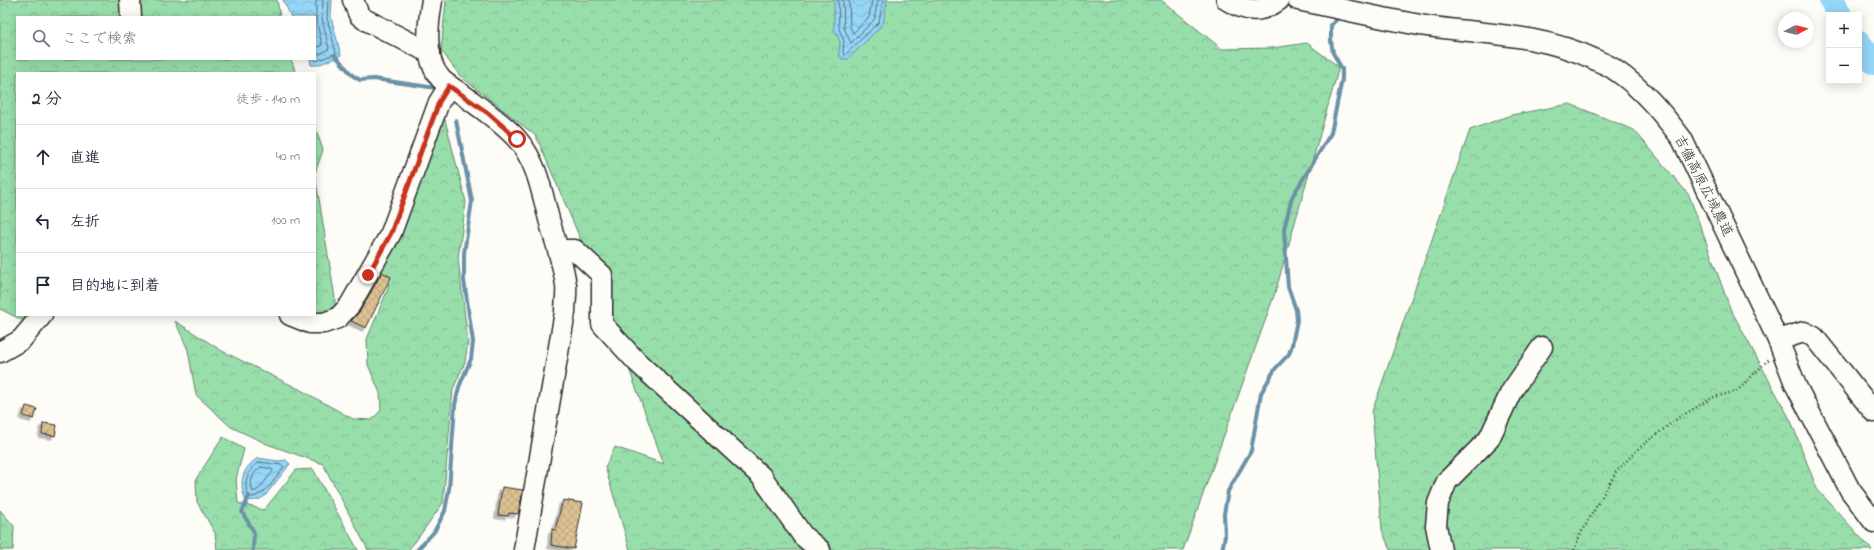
<!DOCTYPE html>
<html lang="ja">
<meta charset="utf-8">
<style>
body{margin:0;font-family:"Indie Flower","Klee One",sans-serif;background:#f2f2f3;color:#1f2937}
.controls{position:absolute;right:12px;top:12px;display:grid;overflow:hidden;border-radius:0px;box-shadow:0 2px 10px #0003}
.controls button{width:36px;height:36px;display:grid;place-items:center;padding:0;border:0;border-bottom:1px solid #e0e1e3;background:#fff;color:#1f2937;font:20px sans-serif}
.compass{position:absolute;left:1778px;top:12px;width:36px;height:36px;border-radius:50%;background:#fff;box-shadow:0 2px 10px #0003;rotate:83deg}
.stop{position:absolute;width:12px;height:12px;margin:-9px;border:3px solid #c8321e;border-radius:50%;background:#fff}
.stop.end{background:#c8321e;border-color:#fff;box-shadow:0 1px 4px #0008}
.list{margin:0;padding:0;list-style:none}
h2{display:flex;justify-content:space-between;align-items:center;height:52px;margin:0;padding:0 16px;font-size:17px}
h2 small{font-size:13px;font-weight:400;color:#747a83}
.list li{display:grid;grid-template-columns:26px 1fr auto;gap:12px;align-items:center;box-sizing:border-box;height:64px;padding:0 16px;border-top:1px solid #e0e1e3}
.list b{display:block;font-size:15px;white-space:nowrap}
.list em{font-size:13px;font-style:normal;color:#747a83}
.icon{flex:none;width:22px;height:22px;fill:none;stroke:currentColor;stroke-width:2;stroke-linecap:round;stroke-linejoin:round}
.map{position:relative;flex:none;width:1874px;height:550px;overflow:hidden}
.search{position:absolute;background:#fff;box-shadow:0 2px 10px #0003;left:16px;top:16px;width:300px;height:44px;display:flex;align-items:center;gap:10px;box-sizing:border-box;padding:0 14px;border-radius:0px;color:#747a83;font-size:15px}
.panel{position:absolute;background:#fff;box-shadow:0 2px 10px #0003;left:16px;top:72px;width:300px;height:244px;border-radius:0px}
.map>svg:first-child{display:block}
.forest{fill:url(#forest-crowns);stroke:#62846b}
.water{fill:url(#water-waves);stroke:#6b91a5}
.lines{fill:none;stroke-linecap:round;stroke-linejoin:round}
.shore{stroke:#556f7c;stroke-width:1}
.stream{stroke:#6b91a5;stroke-width:4}
.river{stroke:#95d5f6;stroke-width:24}
.building{fill:url(#building-cross-hatch);stroke:#2b2b2b;filter:url(#shadow)}
.minor-casing{stroke:#2b2b2b;stroke-width:23}
.path{stroke:#2b2b2b;stroke-width:2.5;stroke-dasharray:1 3;stroke-linecap:butt}
.minor{stroke:#fdfcf7;stroke-width:20}
.route{stroke:#c8321e;stroke-width:5}
.labels{text-anchor:middle;dominant-baseline:central;stroke-width:4;stroke-linejoin:round;paint-order:stroke}
.street-label{font-size:14px;fill:#2b2b2b;stroke:#fdfcf7}
</style>
<div class="map">
<svg width="1874" height="550" viewBox="0 0 1874 550">
<defs>
<pattern id="forest-crowns" width="20" height="18" patternUnits="userSpaceOnUse"><rect width="20" height="18" fill="#98deab"/><path d="M2 6a3 3 0 1 1 6 0M12 15a3 3 0 1 1 6 0" fill="none" stroke="#83bf93"/></pattern>
<pattern id="water-waves" width="16" height="10" patternUnits="userSpaceOnUse"><rect width="16" height="10" fill="#95d5f6"/><path d="M0 5q4-4 8 0t8 0" fill="none" stroke="#81b7d3"/></pattern>
<pattern id="building-cross-hatch" width="8" height="8" patternUnits="userSpaceOnUse"><rect width="8" height="8" fill="#dcc191"/><path d="M0 0l8 8M0 8l8-8" fill="none" stroke="#bda67d"/></pattern>
<filter id="shadow"><feDropShadow dx="-3.5" dy="3.5" stdDeviation="0" flood-color="#0004"/></filter>
</defs>
<rect width="100%" height="100%" fill="#fdfcf7"/>
<filter id="ink" filterUnits="userSpaceOnUse"><feTurbulence type="fractalNoise" baseFrequency=".025" numOctaves="2"/><feDisplacementMap in="SourceGraphic" scale="8" xChannelSelector="R" yChannelSelector="G"/><feConvolveMatrix kernelMatrix="1 2 1 2 8 2 1 2 1" color-interpolation-filters="sRGB"/></filter>
<g filter="url(#ink)">
<g class="forest">
<polygon points="0,0 277,0 280,17 17,17 17,59 291,59 296,73 17,73 17,315 28,315 24,321 0,309"/>
<polygon points="446,0 1161,0 1222,49 1272,48 1307,43 1339,67 1275,293 1183,550 630,550 605,467 615,447 664,464 586,252 536,136 459,75 441,50"/>
<polygon points="1570,104 1634,130 1689,195 1730,308 1791,421 1817,489 1872,550 1390,550 1382,530 1372,412 1470,130 1511,115"/>
<polygon points="443,112 466,202 458,258 468,342 465,362 453,389 443,503 415,542 408,550 368,550 323,464 267,444 231,427 196,395 188,350 175,321 222,351 299,389 353,419 372,420 381,410 380,393 368,365 367,339 389,286 381,272 403,223"/>
<polygon points="315,127 323,150 315,173"/>
<polygon points="315,174 335,298 335,308 315,314"/>
<polygon points="223,437 244,449 236,479 238,503 264,510 296,470 313,469 358,550 217,550 215,533 197,502 196,479"/>
<polygon points="0,510 14,526 13,550 0,550"/>
</g>
<g class="water">
<path d="M283,0H332L331,17L341,55L338,59C328,58 321,67 311,65L310,59H315V17H291Z"/>
<polygon points="834,0 887,0 883,24 848,59 842,59 839,55 840,42 834,29"/>
<path d="M258,458L278,461L286,460L290,464L265,496L258,500L246,501C238,483 242,468 258,458Z"/>
</g>
<g class="lines">
<g class="shore">
<polyline points="838,0 839,29 844,41 843,53 845,55 879,22 883,0"/>
<polyline points="843,0 844,28 851,43 874,20 878,0"/>
<polyline points="849,0 850,27 853,33 869,17 872,0"/>
<polyline points="315,45 319,47 322,45 316,19 316,0"/>
<polyline points="315,52 319,54 329,49 322,18 323,0"/>
<polyline points="314,59 317,61 336,53 327,18 328,0"/>
<path d="M260,462L282,465L284,467C276,477 264,498 250,497C241,486 248,468 260,462Z"/>
<path d="M261,467L272,469L273,471L259,489L253,492C249,483 252,472 261,467Z"/>
</g>
<g class="stream">
<polyline points="335,55 352,75 360,80 374,79 436,88"/>
<polyline points="249,496 242,512 254,532 253,550"/>
<polyline points="417,550 434,532 445,511 449,489 455,405 459,387 471,359 473,342 464,280 464,253 472,201 456,120"/>
<polyline points="1222,550 1225,536 1224,514 1228,491 1251,451 1261,393 1275,369 1289,354 1292,345 1297,320 1296,310 1288,287 1284,229 1292,197 1331,133 1342,79 1342,69 1333,53 1331,41 1331,25 1337,19"/>
</g>
<g class="river">
<polyline points="1831,0 1840,15"/>
<polyline points="1859,42 1874,63"/>
</g>
</g>
<g class="building">
<polygon points="382,272 391,277 366,328 351,321 360,311"/>
<polygon points="26,406 37,409 34,419 23,416"/>
<polygon points="43,423 57,425 55,436 42,434"/>
<polygon points="502,487 523,490 518,514 509,513 508,516 498,515"/>
<polygon points="563,500 583,503 574,549 551,545 552,529 555,530"/>
</g>
<g class="lines">
<g class="minor-casing">
<g id="minor">
<polyline points="130,0 131,17"/>
<polyline points="353,0 359,15 364,19 430,53"/>
<path d="M432,0C428,24 423,59 441,79C448,86 458,91 466,97C483,110 503,123 517,139C538,163 542,194 550,223C556,244 563,263 566,285C567,293 565,303 565,312L524,550"/>
<path d="M1227,0C1246,12 1260,14 1279,0"/>
<path d="M1298,0C1341,9 1383,19 1426,26C1483,34 1541,34 1594,59C1601,63 1609,65 1615,70C1642,88 1663,114 1682,139L1778,340L1796,386L1850,490L1874,522"/>
<polyline points="559,250 575,250 602,275 602,324 637,362 762,477 803,536 820,550"/>
<polyline points="290,315 310,323 324,323 338,318 350,305 391,233 439,102 449,86"/>
<polyline points="1778,340 1804,332 1814,337 1874,412"/>
<polyline points="0,352 21,340 42,315"/>
<polyline points="1441,550 1436,526 1438,503 1447,481 1489,439 1511,392 1542,347"/>
</g>
</g>
<polyline class="path" points="1574,550 1581,533 1616,472 1639,448 1678,418 1714,397 1737,391 1769,359"/>
<use href="#minor" class="minor"/>
</g>
</g>
<g class="lines" filter="url(#ink)">
<polyline class="route" points="368,275 391,233 439,102 449,86 488,113 517,139"/>
</g>
<g class="labels">
<g class="street-label">
<text transform="translate(1703 186) rotate(63)">吉備高原広域農道</text>
</g>
</g>
</svg>
<div class="controls">
<button>+</button>
<button>−</button>
</div>
<svg class="compass" viewBox="-18 -18 36 36"><path d="M0-13l5 13h-10z" fill="#e53935"/><path d="M0 13l5-13h-10z" fill="#747a83"/></svg>
<div class="stop" style="left:517px;top:139px"></div>
<div class="stop end" style="left:368px;top:275px"></div>
<div class="search"><svg class="icon" aria-label="search" viewBox="0 0 24 24"><circle cx="10" cy="10" r="6"/><path d="M15 15l6 6"/></svg>ここで検索</div>
<section class="panel">
<h2>2 分<small>徒歩 · 140 m</small></h2>
<ul class="list">
<li><svg class="icon" aria-label="ahead" viewBox="0 0 24 24"><path d="M12 20V5M6 11l6-6 6 6"/></svg><div><b>直進</b></div><em>40 m</em></li>
<li><svg class="icon" aria-label="left" viewBox="0 0 24 24"><path d="M17 20v-9H6M10 6l-5 5 5 5"/></svg><div><b>左折</b></div><em>100 m</em></li>
<li><svg class="icon" aria-label="arrive" viewBox="0 0 24 24"><path d="M6 21V4h12l-3 4 3 4H6"/></svg><div><b>目的地に到着</b></div></li>
</ul>
</section>
</div>
